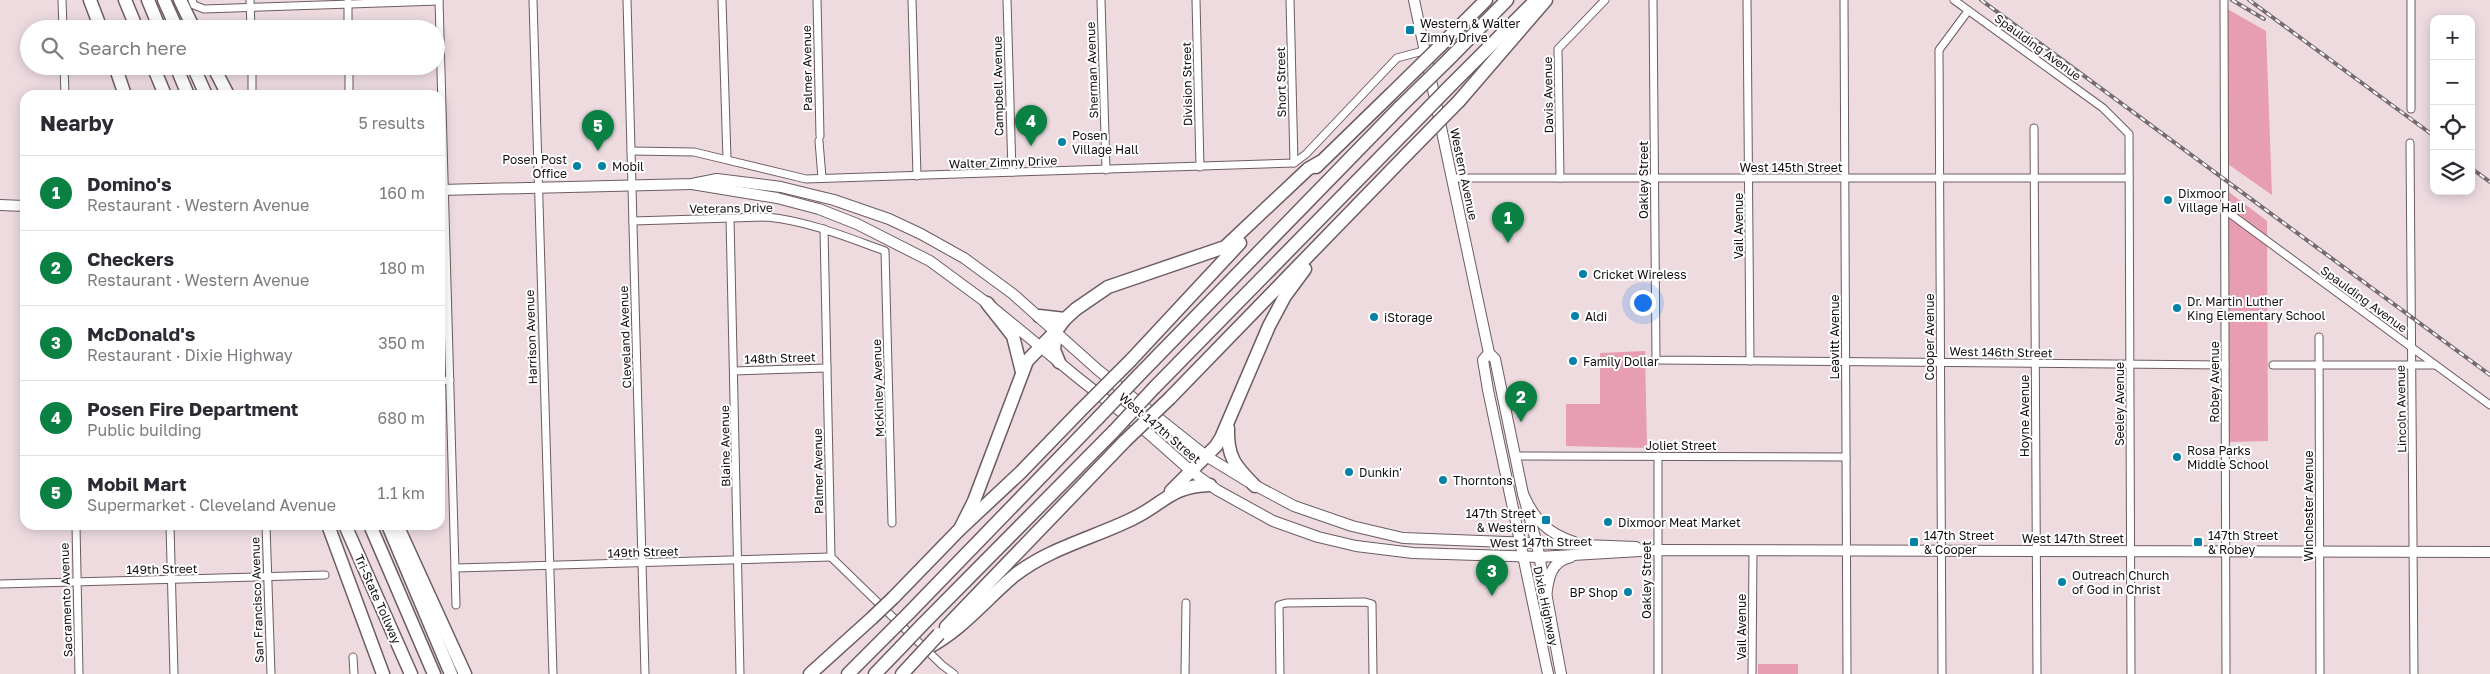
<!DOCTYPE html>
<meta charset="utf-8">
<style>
body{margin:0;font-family:"Golos Text",sans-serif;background:#f7f7f7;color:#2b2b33}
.controls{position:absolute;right:15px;top:15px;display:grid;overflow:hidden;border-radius:10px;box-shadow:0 2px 12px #0003}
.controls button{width:45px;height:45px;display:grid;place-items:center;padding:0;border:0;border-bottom:1px solid #e1e1e2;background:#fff;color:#2b2b33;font:25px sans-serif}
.you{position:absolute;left:1642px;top:302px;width:18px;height:18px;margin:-12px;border:4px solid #fff;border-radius:50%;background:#1a73e8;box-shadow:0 0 0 8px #1a73e833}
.badge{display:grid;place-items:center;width:32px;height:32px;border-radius:50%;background:#0b8043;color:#fff;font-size:16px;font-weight:700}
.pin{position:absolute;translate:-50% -41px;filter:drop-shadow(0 1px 2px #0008)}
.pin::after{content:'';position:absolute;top:26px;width:18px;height:15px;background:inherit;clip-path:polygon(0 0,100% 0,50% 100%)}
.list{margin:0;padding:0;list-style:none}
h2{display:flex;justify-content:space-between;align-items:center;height:65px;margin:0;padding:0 20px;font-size:21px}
h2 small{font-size:16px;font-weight:400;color:#7c7c81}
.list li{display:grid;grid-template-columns:32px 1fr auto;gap:15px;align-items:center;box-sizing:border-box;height:75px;padding:0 20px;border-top:1px solid #e1e1e2}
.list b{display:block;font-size:19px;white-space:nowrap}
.list p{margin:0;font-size:16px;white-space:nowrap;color:#7c7c81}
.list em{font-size:16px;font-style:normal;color:#7c7c81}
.icon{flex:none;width:28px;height:28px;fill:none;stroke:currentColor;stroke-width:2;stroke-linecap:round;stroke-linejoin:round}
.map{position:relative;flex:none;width:2490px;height:674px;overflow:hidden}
.search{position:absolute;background:#fff;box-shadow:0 2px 12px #0003;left:20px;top:20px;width:425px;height:55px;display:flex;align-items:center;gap:12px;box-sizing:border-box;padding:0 18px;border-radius:28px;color:#7c7c81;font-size:19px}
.panel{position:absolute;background:#fff;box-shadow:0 2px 12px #0003;left:20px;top:90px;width:425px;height:440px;border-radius:15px}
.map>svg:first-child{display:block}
.green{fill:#e79db2}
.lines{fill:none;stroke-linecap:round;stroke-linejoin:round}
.street-casing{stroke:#6d5d61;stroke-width:9}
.secondary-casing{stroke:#6d5d61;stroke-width:12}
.primary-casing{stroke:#6d5d61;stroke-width:12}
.highway-casing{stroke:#6d5d61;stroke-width:15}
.street{stroke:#fff;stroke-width:7}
.secondary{stroke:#fff;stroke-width:10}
.primary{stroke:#fff;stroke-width:10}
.highway{stroke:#fff;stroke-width:12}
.rail-casing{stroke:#766b6e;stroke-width:4}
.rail{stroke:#fff;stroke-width:2;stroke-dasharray:5.5;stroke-linecap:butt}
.highway-bridge-casing{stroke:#6d5d61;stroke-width:15;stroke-linecap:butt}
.highway-bridge{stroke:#fff;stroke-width:12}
.poi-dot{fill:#0381a6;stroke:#fff;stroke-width:2}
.labels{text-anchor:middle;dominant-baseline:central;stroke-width:4;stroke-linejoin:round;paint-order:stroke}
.poi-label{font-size:12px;fill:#140e10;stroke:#fff;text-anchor:start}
.street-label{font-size:12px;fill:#140e10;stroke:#fff}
</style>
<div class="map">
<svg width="2490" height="674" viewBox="0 0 2490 674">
<rect width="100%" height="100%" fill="#eddbe0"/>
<g class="green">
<polygon points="2224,7 2266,31 2272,195 2225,162"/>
<polygon points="2225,189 2267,221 2268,441 2226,442"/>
<polygon points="1645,351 1647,448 1566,446 1566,404 1600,404 1600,353"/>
<rect x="1758" y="664" width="40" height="10"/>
</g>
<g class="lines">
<g class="street-casing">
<g id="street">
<polyline points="62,0 63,29"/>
<polyline points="192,0 194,5 204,9 439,1"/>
<polyline points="250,0 251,29"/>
<polyline points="439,0 456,605"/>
<polyline points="533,0 553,674"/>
<polyline points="627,0 645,674"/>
<polyline points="722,0 727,159"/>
<polyline points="817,0 820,136"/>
<polyline points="912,0 917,176"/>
<polyline points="1007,0 1012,172"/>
<polyline points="1101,0 1106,170"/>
<polyline points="1196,0 1200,167"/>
<polyline points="1290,0 1294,163"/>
<polyline points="1653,0 1656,360 2225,365"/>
<polyline points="1747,0 1750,361"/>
<polyline points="1844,0 1847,674"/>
<polyline points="1954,0 2103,108 2129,134 2131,674"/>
<polyline points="2224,0 2226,674"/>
<polyline points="2411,0 2411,109"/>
<polyline points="348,2 348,29"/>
<polyline points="64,66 65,95"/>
<polyline points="252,66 252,95"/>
<polyline points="349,66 349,95"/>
<polyline points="2034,128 2037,674"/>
<polyline points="819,141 822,178"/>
<polyline points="2410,143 2414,674"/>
<polyline points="631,151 694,152 806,179 1294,163 1306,154 1397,58 1423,51"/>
<polyline points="1452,178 2129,178"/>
<polyline points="1560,178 1558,49 1605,0"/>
<polyline points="2225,210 2490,405"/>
<polyline points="730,218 740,674"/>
<path d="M633,221L767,217C808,221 846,237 885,251L892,523"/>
<polyline points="824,229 831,557 942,665 954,674"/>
<polyline points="2319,337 2320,674"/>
<polyline points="2273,365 2435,365"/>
<polyline points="734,371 827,368"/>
<polyline points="440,381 450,380"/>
<polyline points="1516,456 1846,457"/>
<polyline points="76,525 79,674"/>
<polyline points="170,525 174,674"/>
<polyline points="266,525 271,674"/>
<polyline points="455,568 831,557"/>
<polyline points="0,584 325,575"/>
<polyline points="353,657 354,674"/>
<polyline points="1185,674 1186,603"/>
<polyline points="1280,674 1279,605 1286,603 1365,602 1372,604 1373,674"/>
<polyline points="1658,674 1658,456"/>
<polyline points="1752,674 1753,551"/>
<polyline points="1942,674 1939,50 1968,11"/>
</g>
</g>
<g class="secondary-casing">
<g id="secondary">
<polyline points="1414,0 1489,353 1495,359 1523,494 1537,544 1561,674"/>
<polyline points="1489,353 1483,360 1488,390 1548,674"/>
</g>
</g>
<g class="primary-casing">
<g id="primary">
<polyline points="692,184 777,198 819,209 857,224 930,261 987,303 1077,377 1148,433 1191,471 1217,490 1273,521 1318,537 1356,546 1413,553 1539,557 1657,550 2490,552"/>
<polyline points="440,190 692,184 717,179 781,187 834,200 889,219 921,234 964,258 1013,294 1098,370 1206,456 1247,481 1294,506 1352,526 1403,538 1636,547"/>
<polyline points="0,205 25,206"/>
<path d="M1523,494C1534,519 1547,533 1574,542"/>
<path d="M1546,597C1548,580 1550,561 1571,557"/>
</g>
</g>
<g class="highway-casing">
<g id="highway">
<polyline points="90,0 101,29"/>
<polyline points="125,0 137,29"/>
<polyline points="148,0 160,29"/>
<polyline points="164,0 177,29"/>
<polyline points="180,0 194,29"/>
<polyline points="1440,46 1486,0"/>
<polyline points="1448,60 1507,0"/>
<polyline points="115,66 125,95"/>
<polyline points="153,66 165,95"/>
<polyline points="176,66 188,95"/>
<polyline points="193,66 206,95"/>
<polyline points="213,66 228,95"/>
<polyline points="1452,84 1536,0"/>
<polyline points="1459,101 1546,0"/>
<polyline points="1316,167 1390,95"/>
<polyline points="987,303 1013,336 1022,372"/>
<polyline points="1039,316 1065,319"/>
<polyline points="1056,331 1054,350 1059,362"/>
<polyline points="1131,360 1240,243"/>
<polyline points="1138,376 1400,107"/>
<polyline points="1154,388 1405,132"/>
<polyline points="1170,398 1408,153"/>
<path d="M1228,428C1227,457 1235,466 1255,486"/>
<polyline points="1171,491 1216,446 1221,438 1269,326 1285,296 1305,269"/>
<polyline points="328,525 383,674"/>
<polyline points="345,525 411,674"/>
<polyline points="370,525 434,674"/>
<polyline points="388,525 451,674"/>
<polyline points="397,525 465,674"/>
<polyline points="960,529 974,501 1027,361 1056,331 1065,319 1076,309 1108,287 1225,247 1308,169 1320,162"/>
<polyline points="893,598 960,529 1020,473 1080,411"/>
<polyline points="909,613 1098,418"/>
<polyline points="922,625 1114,431"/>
<polyline points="946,627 1125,441"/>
<path d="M927,648C961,631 986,599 1015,575C1050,548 1093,538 1132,519C1164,504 1170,486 1210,485"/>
<polyline points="810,674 872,618"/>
<polyline points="848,674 888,634"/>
<polyline points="875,674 901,647"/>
<polyline points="902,674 915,660"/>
</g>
</g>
<use href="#street" class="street"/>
<use href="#secondary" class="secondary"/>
<use href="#primary" class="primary"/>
<use href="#highway" class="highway"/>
<g class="rail-casing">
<g id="rail">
<polyline points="1981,0 2490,375"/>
<polyline points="2232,0 2264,19"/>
<polyline points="2249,0 2434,136"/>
<polyline points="2471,168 2490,182"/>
</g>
</g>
<use href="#rail" class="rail"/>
<g class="highway-bridge-casing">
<g id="highway-bridge">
<polyline points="1390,95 1440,46"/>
<polyline points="1400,107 1448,60"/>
<polyline points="1405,132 1452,84"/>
<polyline points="1408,153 1459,101"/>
<polyline points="1080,411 1131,360"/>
<polyline points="1098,418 1138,376"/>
<polyline points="1114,431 1154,388"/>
<polyline points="1125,441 1170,398"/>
<polyline points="872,618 893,598"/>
<polyline points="888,634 909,613"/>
<polyline points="901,647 922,625"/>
<polyline points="915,660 939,634"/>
</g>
</g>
<use href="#highway-bridge" class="highway-bridge"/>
</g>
<g class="poi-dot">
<rect x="1405" y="25" width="10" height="10" rx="2.5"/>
<circle cx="1062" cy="142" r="5"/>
<circle cx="577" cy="166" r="5"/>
<circle cx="602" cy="166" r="5"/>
<circle cx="2168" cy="200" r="5"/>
<circle cx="1583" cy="274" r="5"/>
<circle cx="2177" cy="308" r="5"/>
<circle cx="1575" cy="316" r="5"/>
<circle cx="1374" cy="317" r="5"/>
<circle cx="1573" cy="361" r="5"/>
<circle cx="2177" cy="457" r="5"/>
<circle cx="1349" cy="472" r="5"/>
<circle cx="1443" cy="480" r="5"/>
<rect x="1541" y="515" width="10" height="10" rx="2.5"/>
<circle cx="1608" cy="522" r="5"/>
<rect x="1909" y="537" width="10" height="10" rx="2.5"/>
<rect x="2193" y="537" width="10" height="10" rx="2.5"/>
<circle cx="2062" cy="582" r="5"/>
<circle cx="1628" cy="592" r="5"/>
</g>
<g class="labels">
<g class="poi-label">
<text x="1420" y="23">Western &amp; Walter<tspan x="1420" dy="14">Zimny Drive</tspan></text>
<text x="1072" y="135">Posen<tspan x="1072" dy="14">Village Hall</tspan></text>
<text x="567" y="159" text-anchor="end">Posen Post<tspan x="567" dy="14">Office</tspan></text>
<text x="612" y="166">Mobil</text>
<text x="2178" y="193">Dixmoor<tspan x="2178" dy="14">Village Hall</tspan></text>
<text x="1593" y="274">Cricket Wireless</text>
<text x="2187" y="301">Dr. Martin Luther<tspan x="2187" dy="14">King Elementary School</tspan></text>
<text x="1585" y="316">Aldi</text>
<text x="1384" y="317">iStorage</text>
<text x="1583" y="361">Family Dollar</text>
<text x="2187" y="450">Rosa Parks<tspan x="2187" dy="14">Middle School</tspan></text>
<text x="1359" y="472">Dunkin'</text>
<text x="1453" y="480">Thorntons</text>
<text x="1536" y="513" text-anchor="end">147th Street<tspan x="1536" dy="14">&amp; Western</tspan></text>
<text x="1618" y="522">Dixmoor Meat Market</text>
<text x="1924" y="535">147th Street<tspan x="1924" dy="14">&amp; Cooper</tspan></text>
<text x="2208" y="535">147th Street<tspan x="2208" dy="14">&amp; Robey</tspan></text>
<text x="2072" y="575">Outreach Church<tspan x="2072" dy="14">of God in Christ</tspan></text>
<text x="1618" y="592" text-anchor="end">BP Shop</text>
</g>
<g class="street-label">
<text transform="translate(2038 47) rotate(36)">Spaulding Avenue</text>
<text transform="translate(807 68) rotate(-91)">Palmer Avenue</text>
<text transform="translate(1092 70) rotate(-92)">Sherman Avenue</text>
<text transform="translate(1281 82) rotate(-91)">Short Street</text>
<text transform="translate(1187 84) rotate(-91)">Division Street</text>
<text transform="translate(998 86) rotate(-91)">Campbell Avenue</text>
<text transform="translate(1548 95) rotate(-91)">Davis Avenue</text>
<text transform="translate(1003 162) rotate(-2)">Walter Zimny Drive</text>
<text x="1791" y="167">West 145th Street</text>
<text transform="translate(1464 174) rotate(78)">Western Avenue</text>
<text transform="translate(1643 180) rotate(-90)">Oakley Street</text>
<text transform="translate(731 208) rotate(-1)">Veterans Drive</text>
<text transform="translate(1738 226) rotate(-90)">Vail Avenue</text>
<text transform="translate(2364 299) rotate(36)">Spaulding Avenue</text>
<text transform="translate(531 337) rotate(-92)">Harrison Avenue</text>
<text transform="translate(625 337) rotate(-92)">Cleveland Avenue</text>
<text transform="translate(1834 337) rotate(-90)">Leavitt Avenue</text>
<text transform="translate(1929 337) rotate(-90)">Cooper Avenue</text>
<text transform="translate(2001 352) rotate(1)">West 146th Street</text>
<text transform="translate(780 358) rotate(-2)">148th Street</text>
<text transform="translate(2214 382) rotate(-90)">Robey Avenue</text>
<text transform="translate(878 388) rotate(-92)">McKinley Avenue</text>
<text transform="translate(2119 404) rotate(-90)">Seeley Avenue</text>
<text transform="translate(2401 409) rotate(-91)">Lincoln Avenue</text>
<text transform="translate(2024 416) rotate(-90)">Hoyne Avenue</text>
<text transform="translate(1160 428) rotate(40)">West 147th Street</text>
<text x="1681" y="445">Joliet Street</text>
<text transform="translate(725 446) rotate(-91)">Blaine Avenue</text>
<text transform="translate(818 471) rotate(-91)">Palmer Avenue</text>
<text transform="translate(2308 506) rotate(-90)">Winchester Avenue</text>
<text x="2073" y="538">West 147th Street</text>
<text transform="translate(1541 542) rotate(-1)">West 147th Street</text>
<text transform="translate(643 552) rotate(-2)">149th Street</text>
<text transform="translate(162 569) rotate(-1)">149th Street</text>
<text transform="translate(1646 580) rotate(-90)">Oakley Street</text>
<text transform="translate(378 599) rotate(66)">Tri-State Tollway</text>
<text transform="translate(66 600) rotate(-92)">Sacramento Avenue</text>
<text transform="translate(257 600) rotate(-92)">San Francisco Avenue</text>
<text transform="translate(1546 606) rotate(78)">Dixie Highway</text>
<text transform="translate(1741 627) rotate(-90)">Vail Avenue</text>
</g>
</g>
</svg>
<div class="controls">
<button>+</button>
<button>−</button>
<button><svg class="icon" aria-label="locate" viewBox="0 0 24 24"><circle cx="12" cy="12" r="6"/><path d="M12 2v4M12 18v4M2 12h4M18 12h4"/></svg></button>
<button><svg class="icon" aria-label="layers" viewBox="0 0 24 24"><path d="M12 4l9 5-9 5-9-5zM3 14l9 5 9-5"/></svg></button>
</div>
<div class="you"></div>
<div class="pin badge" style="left:1508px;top:243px">1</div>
<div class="pin badge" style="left:1521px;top:422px">2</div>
<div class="pin badge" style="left:1492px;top:596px">3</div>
<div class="pin badge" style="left:1031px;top:146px">4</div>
<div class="pin badge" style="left:598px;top:151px">5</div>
<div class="search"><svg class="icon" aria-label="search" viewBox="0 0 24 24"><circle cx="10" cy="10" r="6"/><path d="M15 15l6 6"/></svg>Search here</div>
<section class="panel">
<h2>Nearby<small>5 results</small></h2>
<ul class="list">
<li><span class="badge">1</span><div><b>Domino's</b><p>Restaurant · Western Avenue</p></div><em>160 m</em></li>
<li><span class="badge">2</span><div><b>Checkers</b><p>Restaurant · Western Avenue</p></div><em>180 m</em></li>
<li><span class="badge">3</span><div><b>McDonald's</b><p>Restaurant · Dixie Highway</p></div><em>350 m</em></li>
<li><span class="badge">4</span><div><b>Posen Fire Department</b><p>Public building</p></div><em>680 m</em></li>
<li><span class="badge">5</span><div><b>Mobil Mart</b><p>Supermarket · Cleveland Avenue</p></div><em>1.1 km</em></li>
</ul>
</section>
</div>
